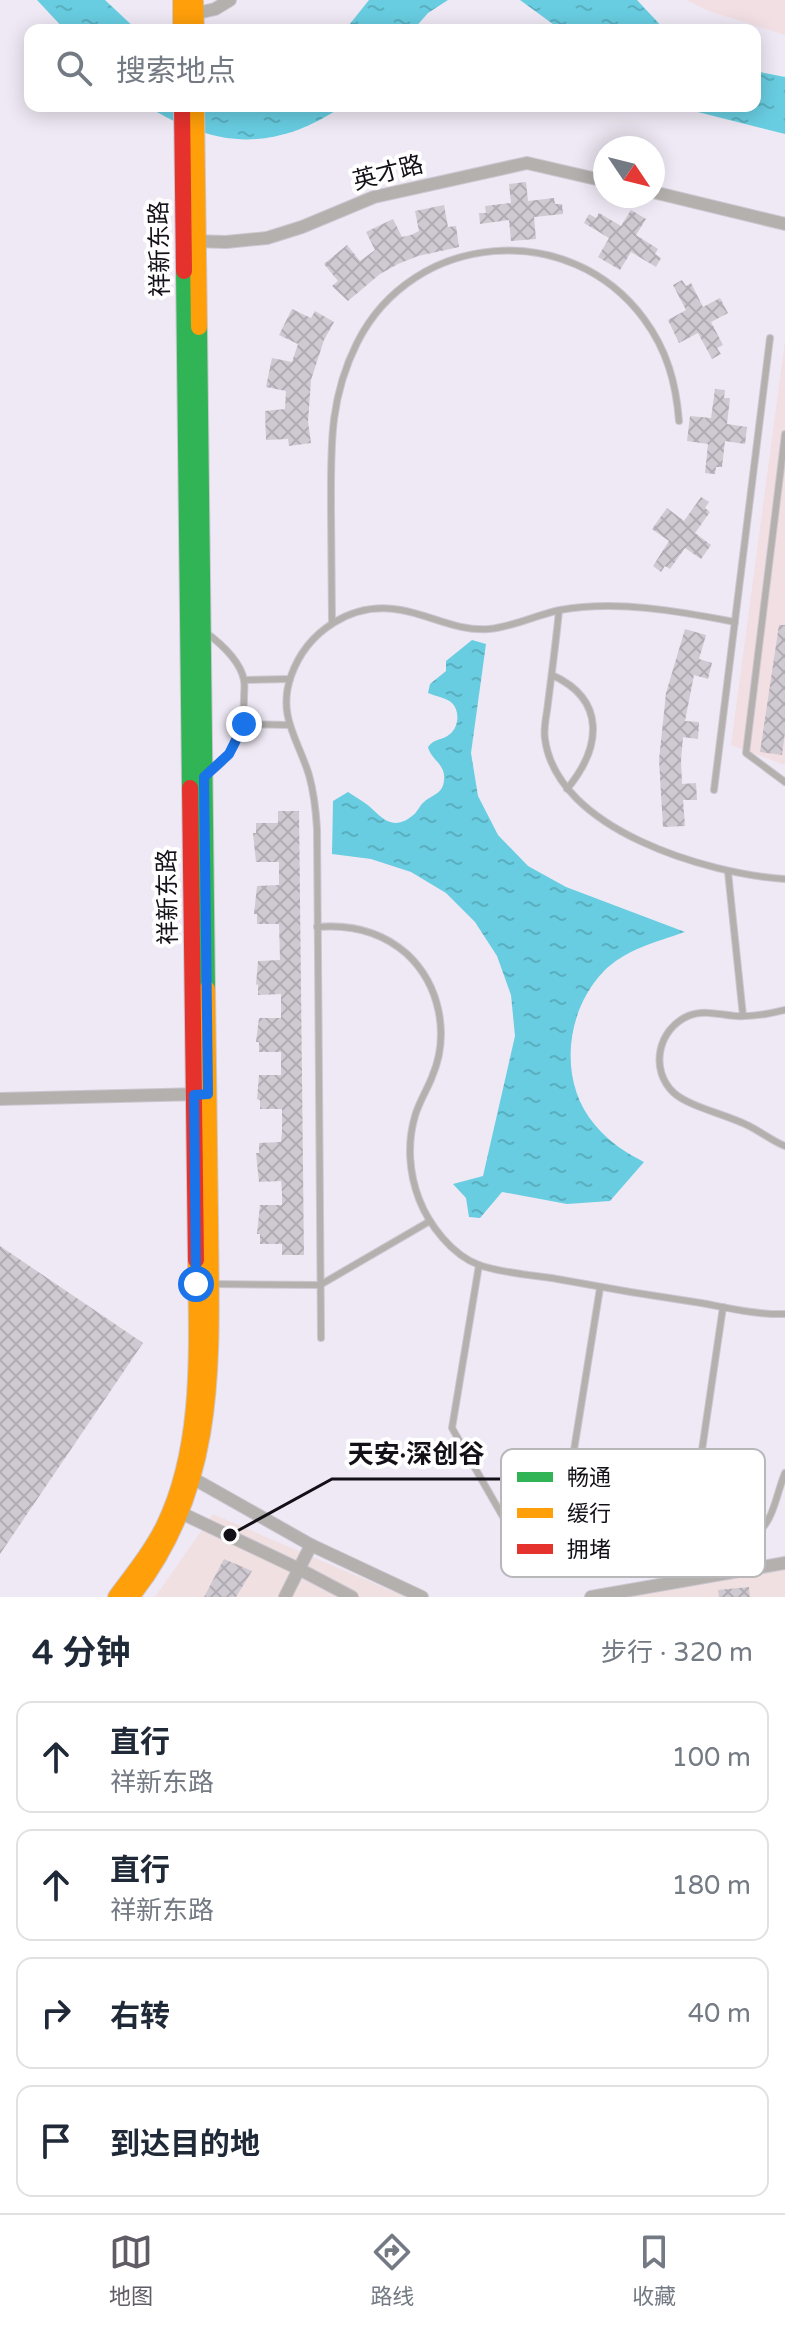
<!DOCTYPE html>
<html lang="zh">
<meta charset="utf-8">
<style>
body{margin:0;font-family:"Varela Round","Noto Sans SC",sans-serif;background:#f2f2f3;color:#1f2937}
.compass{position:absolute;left:593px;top:136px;width:72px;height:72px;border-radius:50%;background:#fff;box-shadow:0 4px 20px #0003;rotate:125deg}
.stop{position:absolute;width:24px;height:24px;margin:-18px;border:6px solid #1a73e8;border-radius:50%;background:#fff}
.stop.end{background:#1a73e8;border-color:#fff;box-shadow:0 2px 8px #0008}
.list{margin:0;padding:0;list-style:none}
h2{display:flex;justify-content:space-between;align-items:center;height:104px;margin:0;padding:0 32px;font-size:34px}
h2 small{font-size:26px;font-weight:400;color:#747a83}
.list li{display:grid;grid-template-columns:52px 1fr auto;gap:24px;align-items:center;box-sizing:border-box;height:112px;margin:0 16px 16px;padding:0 16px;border:2px solid #e0e1e3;border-radius:16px}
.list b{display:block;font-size:30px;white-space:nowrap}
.list p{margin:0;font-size:26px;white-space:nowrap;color:#747a83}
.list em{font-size:26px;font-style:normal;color:#747a83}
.icon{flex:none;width:44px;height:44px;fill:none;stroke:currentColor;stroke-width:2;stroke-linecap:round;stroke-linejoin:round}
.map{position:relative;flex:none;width:785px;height:1597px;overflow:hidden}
.search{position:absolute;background:#fff;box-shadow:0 4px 20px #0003;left:24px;right:24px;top:24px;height:88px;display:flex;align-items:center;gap:20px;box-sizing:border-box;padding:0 28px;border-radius:16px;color:#747a83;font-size:30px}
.sheet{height:616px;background:#fff}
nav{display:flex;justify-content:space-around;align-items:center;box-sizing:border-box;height:112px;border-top:2px solid #e0e1e3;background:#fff;font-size:22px;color:#747a83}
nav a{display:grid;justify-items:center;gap:4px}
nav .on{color:#605c65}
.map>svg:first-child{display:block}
.commercial{fill:#f0e0e1}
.education{fill:#f1dfe3}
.water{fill:url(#water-ripples)}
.building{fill:url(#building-cross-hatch)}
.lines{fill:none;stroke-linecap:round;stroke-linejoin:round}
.lane-casing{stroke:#ccc7d1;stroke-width:8}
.street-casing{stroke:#ccc7d1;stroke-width:14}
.fast-casing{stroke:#ccc7d1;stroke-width:18}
.slow-casing{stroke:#ccc7d1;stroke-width:18}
.jam-casing{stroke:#ccc7d1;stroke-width:18}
.lane{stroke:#b3b0ae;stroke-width:6}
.street{stroke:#b3b0ae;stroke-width:12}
.fast{stroke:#30b455;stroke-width:16}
.slow{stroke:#ff9f0a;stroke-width:16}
.jam{stroke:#e5322d;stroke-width:16}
.route{stroke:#1a73e8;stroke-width:10}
.labels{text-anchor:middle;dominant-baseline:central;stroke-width:8;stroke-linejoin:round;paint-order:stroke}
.street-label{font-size:24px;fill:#131018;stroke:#fff}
.key{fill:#fff;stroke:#b8b7ba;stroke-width:2}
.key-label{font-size:22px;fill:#131018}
.leader{fill:none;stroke:#131018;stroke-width:3}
.callout-dot{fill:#131018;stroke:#fff;stroke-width:3}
.callout-label{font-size:26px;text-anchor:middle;font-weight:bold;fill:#131018;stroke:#fff;stroke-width:8;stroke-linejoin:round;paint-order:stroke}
</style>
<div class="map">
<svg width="785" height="1597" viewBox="0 0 785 1597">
<defs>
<pattern id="water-ripples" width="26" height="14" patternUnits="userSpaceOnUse" patternTransform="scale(2)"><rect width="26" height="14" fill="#68cde1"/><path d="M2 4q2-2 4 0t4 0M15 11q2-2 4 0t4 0" fill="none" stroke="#59afc0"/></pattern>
<pattern id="building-cross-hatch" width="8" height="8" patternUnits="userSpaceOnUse" patternTransform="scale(2)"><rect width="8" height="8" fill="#cfc9d2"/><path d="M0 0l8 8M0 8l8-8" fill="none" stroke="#b1acb4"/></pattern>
</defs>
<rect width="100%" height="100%" fill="#efe9f5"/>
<g class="commercial">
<polygon points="213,1514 406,1597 155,1597"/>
<polygon points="785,1565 785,1597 589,1597"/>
</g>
<g class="education">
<polygon points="686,0 785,0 785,35 709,11"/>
<polygon points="785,341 785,765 731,745"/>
</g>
<g class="water">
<polygon points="37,0 105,0 137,30 65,30"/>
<polygon points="369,0 448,0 428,13 413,30 345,30"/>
<polygon points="520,0 637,0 665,30 561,30"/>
<polygon points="755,71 785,77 785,134 674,106 755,106"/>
<path d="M147,106H343C275,152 216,149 147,106Z"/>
<path d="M472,640L486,644L471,753L478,796L498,835L528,866L566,887L685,932C656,942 624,950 603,972C565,1012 558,1082 595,1125C609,1142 625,1152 644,1162L610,1201L567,1204L502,1192L480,1218L469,1217L466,1198L453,1184L483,1176L515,1036L511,995L497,956L475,922L446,893L411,872L371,859L332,854L333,801L348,792C355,797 363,801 369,806C383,819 393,831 412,816C418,812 419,806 424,802C433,794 443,794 444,780C446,764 431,760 428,747C434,738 442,741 450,734C459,727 460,711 452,703C447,698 435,696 428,693L430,684L446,671V661Z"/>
</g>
<g class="building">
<polygon points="526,182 528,201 554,198 555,204 562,204 563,214 534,217 536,239 511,241 509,220 480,224 479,213 486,213 485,206 511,203 509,184"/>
<polygon points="444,205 448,227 456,226 459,247 418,256 398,264 380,274 348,301 332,286 338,281 324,264 347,245 360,261 375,250 366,232 393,219 402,237 411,235 419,231 415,211"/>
<polygon points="631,210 646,219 636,235 658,249 655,254 661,258 656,267 631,252 620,270 598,257 609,238 584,223 589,214 596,218 599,213 621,226"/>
<polygon points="682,280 686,286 691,283 703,307 720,298 728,313 711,322 723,345 717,348 721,354 712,359 698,333 679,343 668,320 686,310 673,285"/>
<polygon points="292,309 311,318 315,311 334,322 324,340 311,380 308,422 311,443 289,446 288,439 266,440 265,411 285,409 286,391 266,387 272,358 292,362 298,344 279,335"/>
<polygon points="715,389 725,390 724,398 730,398 727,424 747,427 745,444 725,441 722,467 716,467 715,474 705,473 708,444 687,441 690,416 711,418"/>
<polygon points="701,497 709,502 705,508 710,512 695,533 711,545 701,559 685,548 670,569 665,566 661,572 653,566 669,541 652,529 667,508 684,521"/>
<polygon points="779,625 785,625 785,732 782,755 760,752"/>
<polygon points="685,629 706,635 699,659 712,663 708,679 694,675 685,721 699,722 698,739 683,737 681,760 682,784 696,783 697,800 683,800 685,826 663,827 659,760 666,693"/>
<polygon points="278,811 299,811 304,1255 282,1255 282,1244 260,1244 260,1234 257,1234 260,1205 282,1205 282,1193 281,1181 259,1182 256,1153 259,1153 259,1143 281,1142 282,1131 282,1109 260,1109 260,1100 257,1099 259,1075 281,1075 281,1052 259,1052 259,1042 256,1042 259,1018 281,1018 281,994 258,995 258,984 256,985 258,961 280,960 279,924 257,924 257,914 254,914 257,886 279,885 279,862 256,862 253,833 256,833 256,823 278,823"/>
<polygon points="0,1246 143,1343 0,1554"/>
<polygon points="224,1559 252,1571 236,1597 204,1597"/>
<polygon points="749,1587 750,1597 719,1597 718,1590"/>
</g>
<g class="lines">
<g class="lane-casing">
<g id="lane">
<polyline points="785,434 746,753 785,782"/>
<path d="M559,611C556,641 552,672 548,703C547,714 543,728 545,739C557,830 708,874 785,879"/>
<path d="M332,623C332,585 331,546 331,508C331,447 329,399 357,343C413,231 570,218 644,319C667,350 676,383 679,421"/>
<path d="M204,631C219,642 240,660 244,680C245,685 244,693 244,699C244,733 236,755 207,775"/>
<path d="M552,675C607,700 601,748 567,789"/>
<polyline points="244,680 290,679"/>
<polyline points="244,724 289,725"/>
<polyline points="714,790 770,338"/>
<polyline points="728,872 743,1016"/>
<path d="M317,927C351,924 381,931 407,954C440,985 450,1035 432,1077C427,1090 419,1102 415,1116C407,1143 409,1173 419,1199C429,1225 452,1255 479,1265C501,1273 533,1275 557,1279C605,1288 653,1296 701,1303C728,1308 757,1315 785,1314"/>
<path d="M785,1010C769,1014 753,1017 736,1016C719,1015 704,1009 688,1016C658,1029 649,1070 674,1093C688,1106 727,1115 747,1125C760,1131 772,1141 785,1146"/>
<path d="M479,1265L452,1428L518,1543L534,1559L555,1568L569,1570L615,1566L749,1540C775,1523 774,1500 785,1473"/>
<polyline points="212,1284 320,1285 430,1221"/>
<path d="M321,1338L317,829C316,811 314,793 309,775C298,739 277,716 291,676C307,631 352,601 401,610C430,615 459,632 489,629C513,627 536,615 560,610C617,600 678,611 735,622"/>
<polyline points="687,1552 723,1307"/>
<polyline points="555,1568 600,1288"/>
</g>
</g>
<g class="street-casing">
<g id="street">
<polyline points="189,15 215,9 230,0"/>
<polyline points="653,192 785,224"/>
<polyline points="191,241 226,242 267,238 302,227 374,197 527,163 605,181"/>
<polyline points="0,1099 201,1094"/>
<polyline points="187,1475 311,1545 422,1597"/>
<polyline points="177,1511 299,1569 352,1597"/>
<polyline points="285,1597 311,1545"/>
<polyline points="591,1597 785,1563"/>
</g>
</g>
<g class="fast-casing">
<g id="fast">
<polyline points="184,271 190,788"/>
<polyline points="199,327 207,989"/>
</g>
</g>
<g class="slow-casing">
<g id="slow">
<polyline points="181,0 181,30"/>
<polyline points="195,0 196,30"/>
<polyline points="196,106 199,327"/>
<path d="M116,1597C133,1574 151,1552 164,1526C203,1446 197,1347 196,1260"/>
<path d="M131,1597C221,1485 211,1356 210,1220C209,1143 208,1066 207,989"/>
</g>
</g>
<g class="jam-casing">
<g id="jam">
<polyline points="182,106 184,271"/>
<polyline points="190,788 196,1260"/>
</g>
</g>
<use href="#lane" class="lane"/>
<use href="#street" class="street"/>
<use href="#fast" class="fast"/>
<use href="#slow" class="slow"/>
<use href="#jam" class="jam"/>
</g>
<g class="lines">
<polyline class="route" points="196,1284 194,1095 208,1094 204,777 229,754 244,724"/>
</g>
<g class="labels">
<g class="street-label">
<text transform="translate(388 173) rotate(-15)">英才路</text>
<text transform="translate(160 249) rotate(-91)">祥新东路</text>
<text transform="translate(168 897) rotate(-91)">祥新东路</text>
</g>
</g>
<rect x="501" y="1449" width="264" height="128" rx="12" class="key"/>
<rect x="517" y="1472" width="36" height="10" fill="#30b455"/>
<rect x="517" y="1508" width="36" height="10" fill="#ff9f0a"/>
<rect x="517" y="1544" width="36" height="10" fill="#e5322d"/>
<g class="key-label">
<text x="567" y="1485">畅通</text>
<text x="567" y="1521">缓行</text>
<text x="567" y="1557">拥堵</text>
</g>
<path class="leader" d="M230 1535L332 1479H500"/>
<circle class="callout-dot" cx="230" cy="1535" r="8"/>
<g class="callout-label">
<text x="416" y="1463">天安·深创谷</text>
</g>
</svg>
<svg class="compass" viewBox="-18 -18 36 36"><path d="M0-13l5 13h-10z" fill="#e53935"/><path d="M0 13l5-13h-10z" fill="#747a83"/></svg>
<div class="stop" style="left:196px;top:1284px"></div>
<div class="stop end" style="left:244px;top:724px"></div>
<div class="search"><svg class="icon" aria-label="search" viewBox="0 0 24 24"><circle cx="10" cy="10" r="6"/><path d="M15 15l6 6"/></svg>搜索地点</div>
</div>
<section class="sheet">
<h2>4 分钟<small>步行 · 320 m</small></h2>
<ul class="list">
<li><svg class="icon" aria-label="ahead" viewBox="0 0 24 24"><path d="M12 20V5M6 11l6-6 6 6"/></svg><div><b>直行</b><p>祥新东路</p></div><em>100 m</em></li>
<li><svg class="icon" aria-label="ahead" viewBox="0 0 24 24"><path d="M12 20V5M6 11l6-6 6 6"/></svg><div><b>直行</b><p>祥新东路</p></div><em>180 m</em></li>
<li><svg class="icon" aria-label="right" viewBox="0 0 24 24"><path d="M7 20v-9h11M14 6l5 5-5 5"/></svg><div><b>右转</b></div><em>40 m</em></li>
<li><svg class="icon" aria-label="arrive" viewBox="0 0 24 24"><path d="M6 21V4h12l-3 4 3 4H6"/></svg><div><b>到达目的地</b></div></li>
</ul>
</section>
<nav>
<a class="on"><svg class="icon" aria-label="map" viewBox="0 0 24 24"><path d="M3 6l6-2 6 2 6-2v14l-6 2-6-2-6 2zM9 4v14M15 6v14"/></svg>地图</a>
<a><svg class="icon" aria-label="directions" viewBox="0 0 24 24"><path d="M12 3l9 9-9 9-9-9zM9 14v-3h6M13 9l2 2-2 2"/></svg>路线</a>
<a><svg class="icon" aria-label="saved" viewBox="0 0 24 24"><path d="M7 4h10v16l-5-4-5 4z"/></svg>收藏</a>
</nav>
